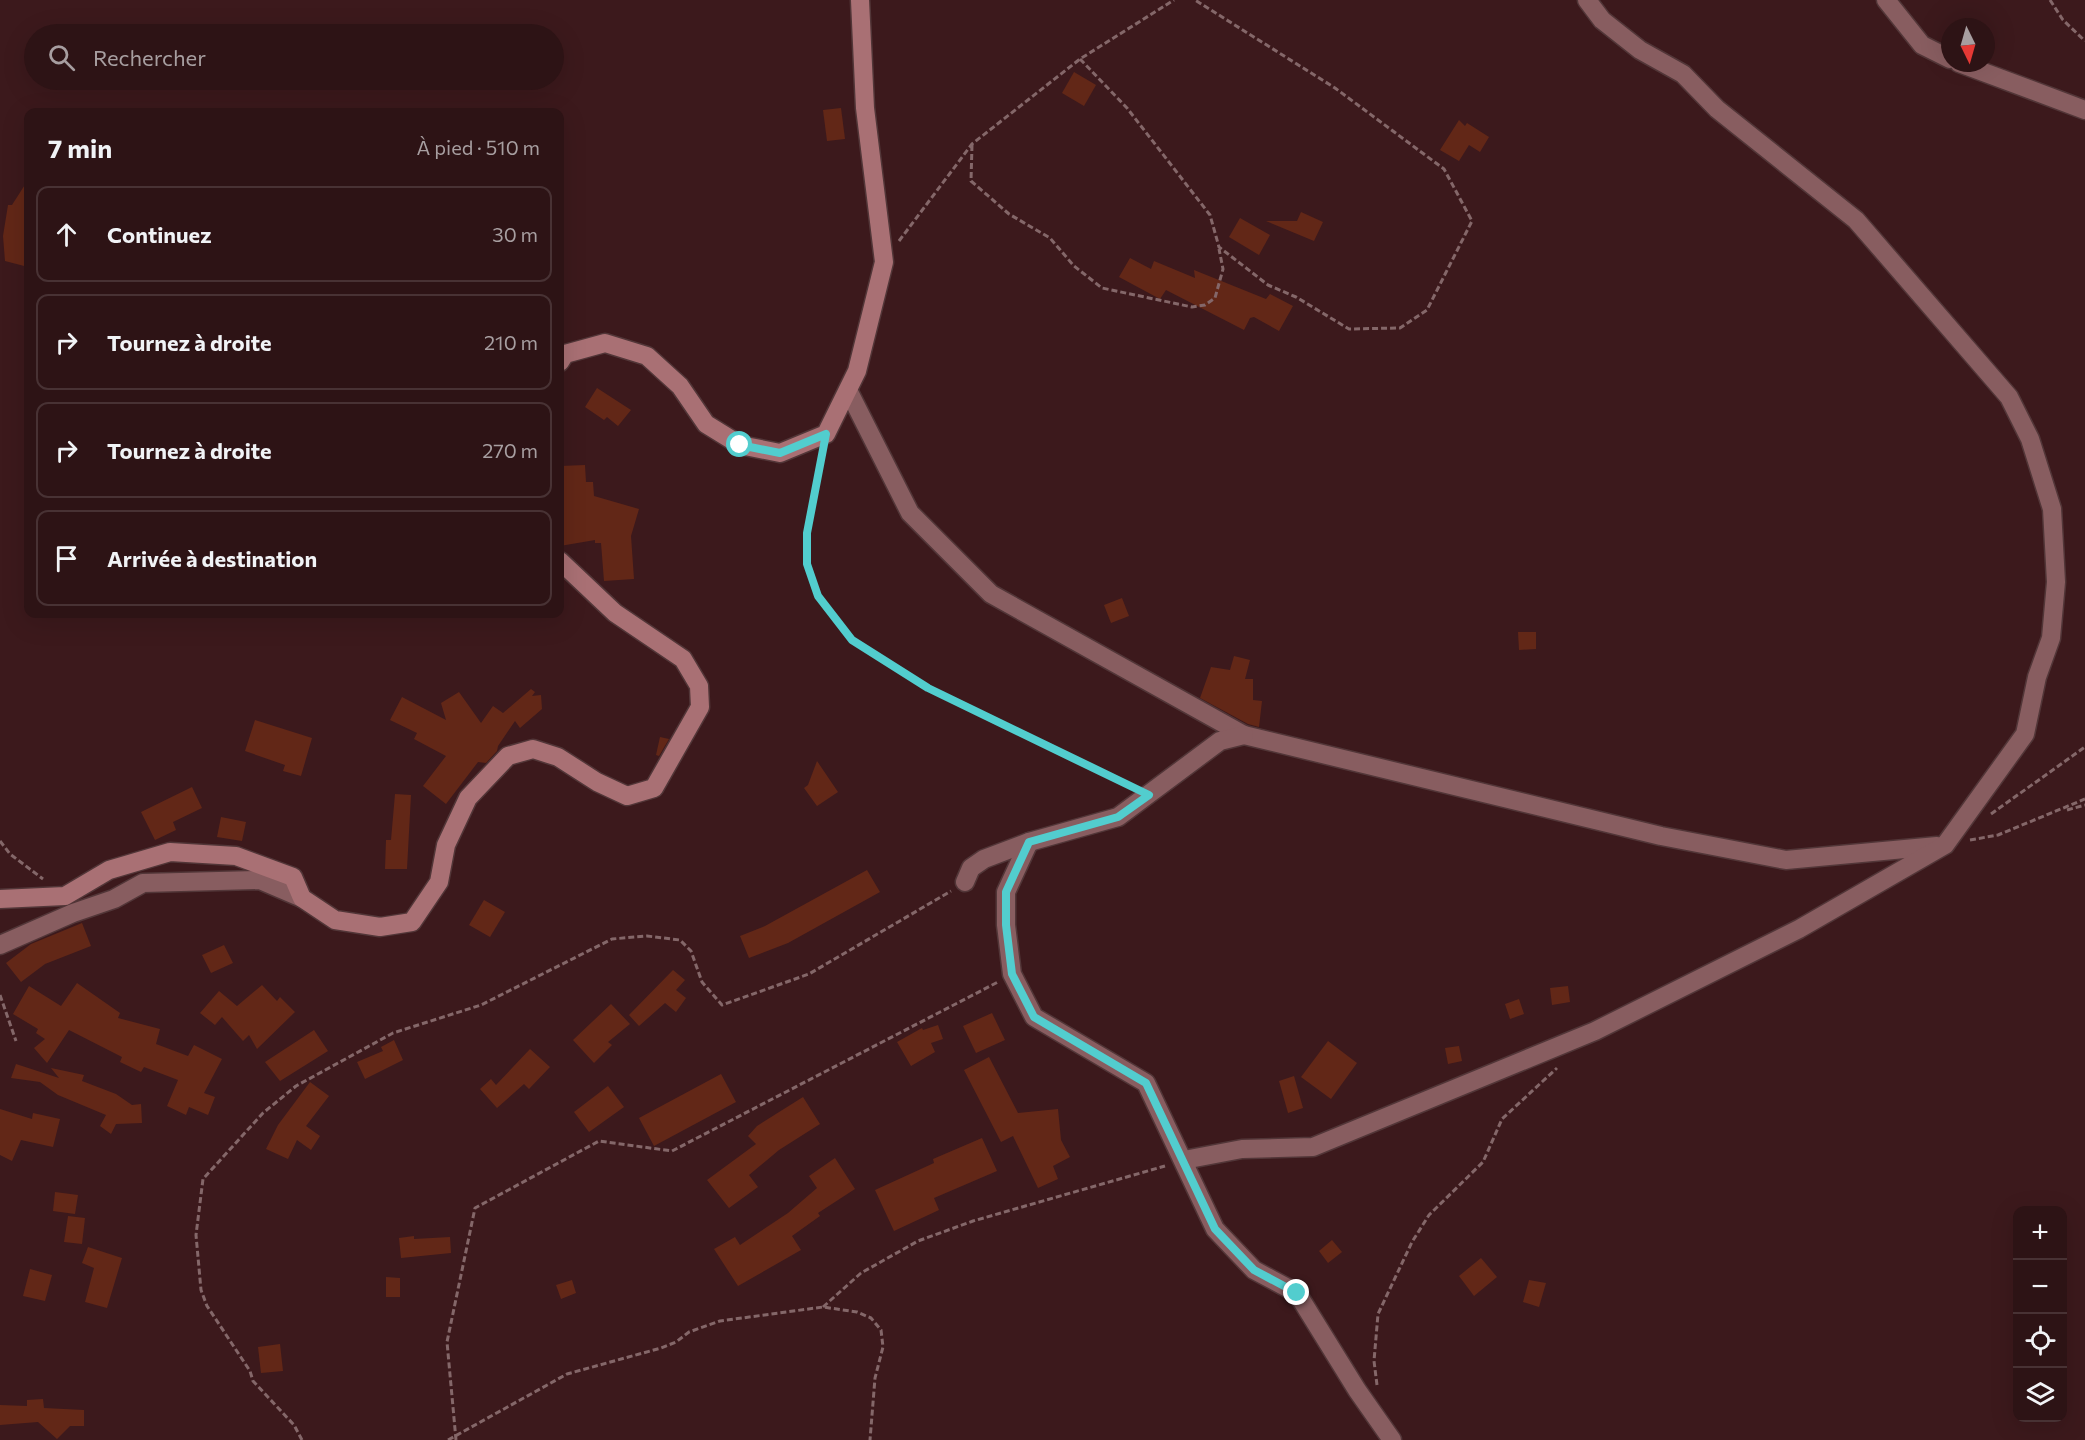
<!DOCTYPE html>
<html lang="fr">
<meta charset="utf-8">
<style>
body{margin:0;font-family:Commissioner,sans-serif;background:#392022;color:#f1f3f6}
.controls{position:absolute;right:18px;bottom:18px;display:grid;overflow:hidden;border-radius:12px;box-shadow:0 6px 24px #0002}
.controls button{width:54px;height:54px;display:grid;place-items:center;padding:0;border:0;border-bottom:2px solid #483234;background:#2d1315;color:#f1f3f6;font:30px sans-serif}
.compass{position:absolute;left:1941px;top:18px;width:54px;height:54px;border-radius:50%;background:#2d1315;box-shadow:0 6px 24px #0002;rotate:175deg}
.stop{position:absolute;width:18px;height:18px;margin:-14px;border:4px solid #52cdce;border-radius:50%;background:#fff}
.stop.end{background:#52cdce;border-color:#fff;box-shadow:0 2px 6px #0008}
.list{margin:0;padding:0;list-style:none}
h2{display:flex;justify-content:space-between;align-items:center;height:78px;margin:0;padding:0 24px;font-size:26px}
h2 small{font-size:20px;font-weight:400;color:#a79ea0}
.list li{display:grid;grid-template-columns:39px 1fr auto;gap:18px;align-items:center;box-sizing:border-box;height:96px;margin:0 12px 12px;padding:0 12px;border:2px solid #483234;border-radius:12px}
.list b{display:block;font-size:22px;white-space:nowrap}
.list em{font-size:20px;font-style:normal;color:#a79ea0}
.icon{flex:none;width:33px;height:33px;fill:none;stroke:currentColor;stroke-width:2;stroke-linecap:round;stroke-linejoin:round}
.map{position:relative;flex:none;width:2085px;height:1440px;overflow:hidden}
.search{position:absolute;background:#2d1315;box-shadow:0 6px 24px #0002;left:24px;top:24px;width:540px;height:66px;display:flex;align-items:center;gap:15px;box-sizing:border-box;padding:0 21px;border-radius:33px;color:#a79ea0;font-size:22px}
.panel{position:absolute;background:#2d1315;box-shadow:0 6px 24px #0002;left:24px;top:108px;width:540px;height:510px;border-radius:12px}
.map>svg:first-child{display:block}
.building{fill:#622717}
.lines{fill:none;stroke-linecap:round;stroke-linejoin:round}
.street-casing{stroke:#523638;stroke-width:21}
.secondary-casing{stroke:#523638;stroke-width:21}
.path{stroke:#846769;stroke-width:3;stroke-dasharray:6 3;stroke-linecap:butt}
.street{stroke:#885d60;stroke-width:18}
.secondary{stroke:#a97074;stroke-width:18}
.route{stroke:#52cdce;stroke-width:8}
</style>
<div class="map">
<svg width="2085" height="1440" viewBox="0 0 2085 1440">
<rect width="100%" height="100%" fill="#3c191c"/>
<g class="building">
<polygon points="1074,72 1096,85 1084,106 1062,93"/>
<polygon points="841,108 845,139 827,141 823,110"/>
<polygon points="1459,120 1465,126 1467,123 1489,137 1480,152 1469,145 1459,161 1440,150"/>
<polygon points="28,180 28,267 5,261 3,236 8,205 12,205"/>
<polygon points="1301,212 1323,222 1314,241 1266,221 1297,221"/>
<polygon points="1240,218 1270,235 1259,255 1229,237"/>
<polygon points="1130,258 1151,269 1154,261 1195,278 1194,270 1266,299 1270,294 1293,306 1279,331 1254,317 1250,318 1244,330 1166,290 1160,299 1119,277"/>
<polygon points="597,388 631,410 618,426 607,417 604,420 585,407"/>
<polygon points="585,465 586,482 593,482 594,496 639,509 631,536 634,579 604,581 601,543 595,543 595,540 560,546 560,466"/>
<polygon points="1122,598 1129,616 1111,623 1104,605"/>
<polygon points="1518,632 1536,632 1536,649 1519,650"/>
<polygon points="1234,656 1250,660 1245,679 1253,679 1253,700 1262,701 1259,727 1248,724 1200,698 1211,667 1230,670"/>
<polygon points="531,689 535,692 532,696 541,695 542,709 520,728 515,721 498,746 497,751 486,763 478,762 446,804 423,786 446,756 414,739 417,733 390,720 402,697 446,720 441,703 459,692 481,723 493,706 503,713"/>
<polygon points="255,720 312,738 301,776 283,771 285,765 245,751"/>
<polygon points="660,737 669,739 659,756 656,755"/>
<polygon points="817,761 838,792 817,806 804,788 808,785"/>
<polygon points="192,787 202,808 173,822 176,830 155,840 141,812"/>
<polygon points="395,794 411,795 407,869 385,869 386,840 391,840"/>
<polygon points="221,817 246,822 242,841 217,837"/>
<polygon points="867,870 880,892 788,943 749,958 740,936 765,926"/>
<polygon points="484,900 505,912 490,937 469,925"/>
<polygon points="82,923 91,946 45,964 21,982 6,963 31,944"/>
<polygon points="224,945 233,963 211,973 202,955"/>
<polygon points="673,970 685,980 676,990 686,998 676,1012 665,1003 639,1026 629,1015"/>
<polygon points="77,983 120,1013 118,1018 160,1029 156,1044 188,1056 194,1045 222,1059 204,1093 215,1097 208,1115 189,1107 186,1115 167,1106 178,1080 144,1067 141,1072 120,1062 122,1057 69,1030 47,1063 34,1048 45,1039 36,1033 38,1029 13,1014 29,986 61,1006"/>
<polygon points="262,985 277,1001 280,997 295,1012 257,1049 249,1035 243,1041 222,1017 215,1025 200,1013 219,991 237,1006"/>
<polygon points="1568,986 1570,1002 1552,1005 1550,988"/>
<polygon points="1519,999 1524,1014 1510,1019 1505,1004"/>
<polygon points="611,1004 630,1024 608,1042 612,1045 594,1063 573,1040"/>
<polygon points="992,1013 1005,1040 976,1053 963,1026"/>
<polygon points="938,1025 943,1039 931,1043 935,1052 911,1066 897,1042 922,1028 923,1030"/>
<polygon points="314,1030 328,1051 280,1081 265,1062"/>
<polygon points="394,1040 403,1060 365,1079 357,1062 383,1051 381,1047"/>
<polygon points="1328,1041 1357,1063 1331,1099 1301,1077"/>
<polygon points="1459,1046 1462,1061 1448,1064 1445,1048"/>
<polygon points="530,1049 550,1067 529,1089 524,1084 497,1108 480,1089 491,1079 496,1085"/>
<polygon points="989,1057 1018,1113 1058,1109 1061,1140 1070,1157 1053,1166 1058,1179 1038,1188 1013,1136 1001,1142 964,1070"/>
<polygon points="16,1064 59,1078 51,1068 84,1075 82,1081 116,1094 132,1105 141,1104 142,1123 116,1124 111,1134 100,1126 106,1115 58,1095 40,1082 11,1078"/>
<polygon points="721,1074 736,1102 654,1146 639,1118"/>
<polygon points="1294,1076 1303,1108 1288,1113 1279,1081"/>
<polygon points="310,1082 329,1096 306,1126 320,1136 311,1150 297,1140 288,1159 266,1149 278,1125"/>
<polygon points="608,1086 624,1107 589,1132 574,1112"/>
<polygon points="803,1097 820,1124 779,1150 749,1175 758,1187 729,1208 707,1180 756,1144 748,1136 757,1126"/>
<polygon points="0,1109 32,1119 33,1113 60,1119 53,1147 21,1140 12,1161 0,1155"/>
<polygon points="982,1138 997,1171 934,1198 939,1210 894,1231 875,1190 934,1163 933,1159"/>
<polygon points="835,1158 855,1189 818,1213 820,1216 792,1236 801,1250 738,1286 714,1249 735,1237 740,1245 788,1213 817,1188 809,1176"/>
<polygon points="55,1192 78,1195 75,1214 53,1211"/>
<polygon points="68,1216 85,1218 82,1244 64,1242"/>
<polygon points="414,1236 414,1239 450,1237 451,1253 401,1258 399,1238"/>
<polygon points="1332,1240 1342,1252 1328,1263 1319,1251"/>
<polygon points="88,1247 122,1258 107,1308 85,1302 94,1268 82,1263"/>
<polygon points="1481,1258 1497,1277 1474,1296 1459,1276"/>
<polygon points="30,1269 52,1275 45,1301 23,1296"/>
<polygon points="386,1277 400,1278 400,1297 386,1297"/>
<polygon points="572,1280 576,1293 561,1299 556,1285"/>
<polygon points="1529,1280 1546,1283 1539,1307 1523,1302"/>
<polygon points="280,1344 283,1371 261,1373 258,1347"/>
<polygon points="43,1399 44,1408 84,1410 84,1426 70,1426 57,1439 38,1422 0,1425 0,1405 27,1406 27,1400"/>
</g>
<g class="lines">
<g class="street-casing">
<g id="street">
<polyline points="1886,0 1922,45 1950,59"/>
<polyline points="1959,63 2085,110"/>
<polyline points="848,390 910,513 991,594 1244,735 1661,836 1786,860 1937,846"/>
<polyline points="1029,842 1006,892 1006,925 1012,974 1034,1017 1146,1083 1215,1229 1254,1270 1297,1293 1357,1390 1392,1440"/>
<polyline points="965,882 971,868 984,859 1029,842 1118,817 1220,741 1244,735"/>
<polyline points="0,945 73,913 114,899 143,883 260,880 302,898"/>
<polyline points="1184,1160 1242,1149 1313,1147 1595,1031 1799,929 1945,845 2025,734 2037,677 2051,638 2056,582 2052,509 2030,439 2009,397 1856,220 1717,109 1683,74 1640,50 1602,20 1587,0"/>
</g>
</g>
<g class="secondary-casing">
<g id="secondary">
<polyline points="560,362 565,354 605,343 647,356 680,386 706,424 740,445 780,453 826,434 857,371 884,262 865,108 860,0"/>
<polyline points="0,899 65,896 109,870 170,852 236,856 293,877 302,898 335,920 380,927 412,922 439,882 446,845 468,798 508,756 533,749 558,757 597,782 627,796 654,788 700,707 699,686 683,659 615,613 560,561"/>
</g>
</g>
<g class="path">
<polyline points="2050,0 2063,20 2085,41"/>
<polyline points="1080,59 1127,108 1210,215 1219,247 1268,285 1296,297 1349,329 1400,328 1427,310 1472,221 1444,169 1335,88 1195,0"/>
<polyline points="972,145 971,181 1009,214 1050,238 1074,266 1102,288 1192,307 1205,305 1215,298 1223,269 1219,249"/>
<polyline points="899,241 972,144 1080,59 1174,0"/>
<polyline points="822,454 807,533 807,564 817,596 852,640 928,688 1130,786"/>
<polyline points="2067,810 2085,805"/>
<polyline points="1991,814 2085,747"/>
<polyline points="1970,840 1998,835 2085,799"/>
<polyline points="0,841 10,854 43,879"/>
<polyline points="0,995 16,1041"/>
<polyline points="823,1307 861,1273 918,1241 973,1221 1165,1166"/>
<polyline points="1377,1385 1374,1361 1378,1314 1412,1242 1429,1215 1483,1162 1502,1119 1557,1068"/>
<polyline points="302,1440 294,1425 253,1381 250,1371 207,1306 201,1290 196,1235 203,1179 263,1113 296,1086 393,1033 481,1005 612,939 647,936 680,940 691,951 702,982 722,1005 809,974 951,891"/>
<polyline points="448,1440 567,1374 661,1348 676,1342 689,1332 720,1321 823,1307 857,1312 871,1318 881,1330 883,1347 875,1378 870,1440"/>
<polyline points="456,1440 447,1342 475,1208 599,1141 672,1151 998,982"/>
</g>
<use href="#street" class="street"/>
<use href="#secondary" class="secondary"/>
</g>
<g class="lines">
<polyline class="route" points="740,445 780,453 826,434 807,533 807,564 818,596 852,640 928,688 1149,795 1118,817 1029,842 1006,892 1006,925 1012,974 1034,1017 1146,1083 1215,1229 1254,1270 1297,1293"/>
</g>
</svg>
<div class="controls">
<button>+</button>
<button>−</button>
<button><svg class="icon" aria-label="locate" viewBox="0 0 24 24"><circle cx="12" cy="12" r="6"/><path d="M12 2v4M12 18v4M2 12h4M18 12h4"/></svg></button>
<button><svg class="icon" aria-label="layers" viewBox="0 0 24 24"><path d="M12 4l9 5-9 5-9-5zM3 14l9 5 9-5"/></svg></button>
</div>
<svg class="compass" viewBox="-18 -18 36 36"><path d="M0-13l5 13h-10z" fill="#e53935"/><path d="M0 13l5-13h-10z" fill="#a79ea0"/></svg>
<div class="stop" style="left:740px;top:445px"></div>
<div class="stop end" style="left:1297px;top:1293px"></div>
<div class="search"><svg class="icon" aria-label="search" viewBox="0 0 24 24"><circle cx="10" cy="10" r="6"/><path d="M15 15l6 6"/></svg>Rechercher</div>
<section class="panel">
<h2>7 min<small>À pied · 510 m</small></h2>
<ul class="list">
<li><svg class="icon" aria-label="ahead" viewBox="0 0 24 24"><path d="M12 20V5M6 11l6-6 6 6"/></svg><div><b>Continuez</b></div><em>30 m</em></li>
<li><svg class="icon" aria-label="right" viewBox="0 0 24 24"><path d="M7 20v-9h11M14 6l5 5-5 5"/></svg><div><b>Tournez à droite</b></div><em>210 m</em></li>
<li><svg class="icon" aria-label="right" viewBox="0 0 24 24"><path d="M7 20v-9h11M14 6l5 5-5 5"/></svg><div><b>Tournez à droite</b></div><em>270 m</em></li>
<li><svg class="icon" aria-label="arrive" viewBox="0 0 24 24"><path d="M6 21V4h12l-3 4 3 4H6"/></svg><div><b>Arrivée à destination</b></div></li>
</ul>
</section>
</div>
